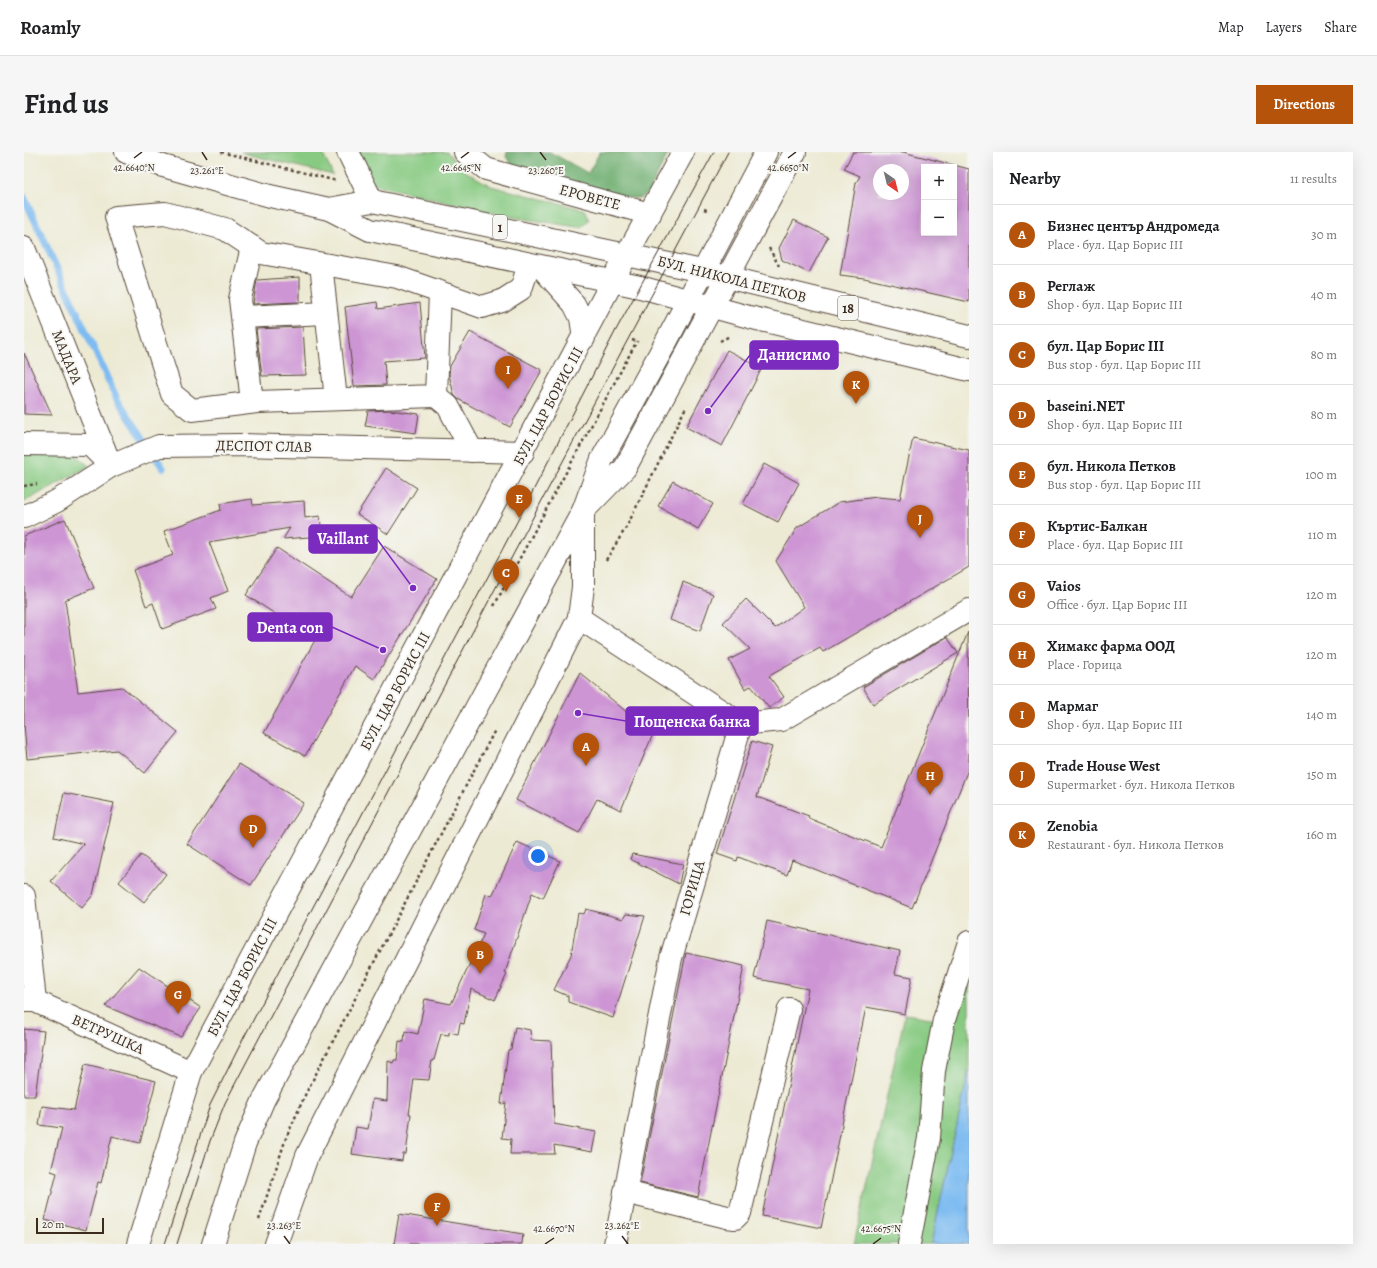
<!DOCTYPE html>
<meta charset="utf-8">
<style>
body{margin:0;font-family:Alegreya,serif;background:#f6f6f6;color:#202124}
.controls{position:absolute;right:12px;top:12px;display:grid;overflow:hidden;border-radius:0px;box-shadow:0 4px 16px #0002}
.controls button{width:36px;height:36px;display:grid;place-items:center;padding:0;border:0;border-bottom:1px solid #e0e0e0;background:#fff;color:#202124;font:20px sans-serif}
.compass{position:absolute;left:849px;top:12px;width:36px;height:36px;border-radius:50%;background:#fff;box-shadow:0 4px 16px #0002;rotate:145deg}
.scale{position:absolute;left:12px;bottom:10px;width:68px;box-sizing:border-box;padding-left:4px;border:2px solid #3b2a1e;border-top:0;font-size:11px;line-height:14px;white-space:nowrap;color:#3b2a1e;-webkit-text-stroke:3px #f6f6f2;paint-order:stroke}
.you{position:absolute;left:514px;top:704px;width:14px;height:14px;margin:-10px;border:3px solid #fff;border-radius:50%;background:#1a73e8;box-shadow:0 0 0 6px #1a73e833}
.badge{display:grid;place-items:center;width:26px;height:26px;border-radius:50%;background:#b45309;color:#fff;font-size:13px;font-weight:700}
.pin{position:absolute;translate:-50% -33px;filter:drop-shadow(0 1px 2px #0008)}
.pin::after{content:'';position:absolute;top:21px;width:14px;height:12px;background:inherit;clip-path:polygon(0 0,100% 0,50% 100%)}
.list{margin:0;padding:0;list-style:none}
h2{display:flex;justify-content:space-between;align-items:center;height:52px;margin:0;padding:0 16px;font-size:17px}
h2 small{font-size:13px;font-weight:400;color:#757577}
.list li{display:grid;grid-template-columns:26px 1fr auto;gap:12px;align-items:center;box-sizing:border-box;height:60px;padding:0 16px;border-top:1px solid #e0e0e0}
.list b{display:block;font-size:15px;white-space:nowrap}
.list p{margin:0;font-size:13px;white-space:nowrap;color:#757577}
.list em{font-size:13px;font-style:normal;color:#757577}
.map{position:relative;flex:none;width:945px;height:1092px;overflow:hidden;border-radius:0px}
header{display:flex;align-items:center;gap:24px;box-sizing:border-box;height:56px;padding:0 20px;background:#fff;border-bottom:1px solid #e0e0e0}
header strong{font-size:19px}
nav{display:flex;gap:22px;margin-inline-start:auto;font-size:14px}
.intro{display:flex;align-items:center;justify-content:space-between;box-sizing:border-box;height:96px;padding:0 24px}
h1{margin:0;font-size:28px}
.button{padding:10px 18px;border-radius:0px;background:#b45309;color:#fff;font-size:14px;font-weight:700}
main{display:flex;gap:24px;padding:0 24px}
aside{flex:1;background:#fff;border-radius:0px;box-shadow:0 4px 16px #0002}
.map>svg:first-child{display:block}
.green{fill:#88ca82;stroke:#627a50}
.forest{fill:#6eae70;stroke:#546c47}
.water{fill:#7dbbf1;stroke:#5c7288}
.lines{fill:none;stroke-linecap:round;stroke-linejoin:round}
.stream{stroke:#7dbbf1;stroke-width:7}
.building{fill:#cd95d4;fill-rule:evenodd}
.minor-casing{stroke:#564739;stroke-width:24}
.major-casing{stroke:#564739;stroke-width:24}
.highway-casing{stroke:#564739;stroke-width:24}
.path{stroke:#564739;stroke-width:2.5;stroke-dasharray:3 3;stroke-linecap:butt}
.minor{stroke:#fff;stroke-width:22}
.major{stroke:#fff;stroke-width:22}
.highway{stroke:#fff;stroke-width:22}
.tram{stroke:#3b2a1e;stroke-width:1}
.ticks{fill:none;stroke:#3b2a1e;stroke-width:1.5}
.labels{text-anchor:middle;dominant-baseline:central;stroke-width:4;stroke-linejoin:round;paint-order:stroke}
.shield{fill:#f6f6f2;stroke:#73675e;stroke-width:1}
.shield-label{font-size:14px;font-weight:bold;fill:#3b2a1e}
.street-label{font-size:15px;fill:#3b2a1e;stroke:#f6f6f2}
.ticks-label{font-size:10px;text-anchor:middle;fill:#3b2a1e;stroke:#f6f6f2;stroke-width:4;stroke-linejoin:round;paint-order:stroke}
.leader{fill:none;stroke:#7b2cbf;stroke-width:1.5}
.callout-dot{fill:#7b2cbf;stroke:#f6f6f2;stroke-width:1.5}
.callout{fill:#7b2cbf;stroke:#7b2cbf;stroke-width:1.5}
.callout-label{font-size:16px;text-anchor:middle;font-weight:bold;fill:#fff}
</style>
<header>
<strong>Roamly</strong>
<nav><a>Map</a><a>Layers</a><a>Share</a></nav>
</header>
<div class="intro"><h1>Find us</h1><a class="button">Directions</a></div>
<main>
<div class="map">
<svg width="945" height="1092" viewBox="0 0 945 1092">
<rect width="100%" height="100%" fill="#f6f6f2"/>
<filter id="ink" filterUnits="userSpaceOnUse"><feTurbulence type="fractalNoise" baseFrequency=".025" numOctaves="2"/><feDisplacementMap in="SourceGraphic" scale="8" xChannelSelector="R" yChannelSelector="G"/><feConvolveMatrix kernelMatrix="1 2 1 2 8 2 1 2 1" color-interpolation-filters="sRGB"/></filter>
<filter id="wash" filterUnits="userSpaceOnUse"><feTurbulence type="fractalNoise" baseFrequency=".012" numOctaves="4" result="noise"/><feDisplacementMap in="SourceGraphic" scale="16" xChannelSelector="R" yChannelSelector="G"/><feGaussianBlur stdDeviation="0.9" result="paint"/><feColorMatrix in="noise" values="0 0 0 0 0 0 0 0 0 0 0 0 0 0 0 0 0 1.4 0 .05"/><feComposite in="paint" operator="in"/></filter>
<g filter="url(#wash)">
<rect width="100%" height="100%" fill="#edead4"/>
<g class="green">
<polygon points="217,0 298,0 309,23 226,3"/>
<polygon points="329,0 423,0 439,18 467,34 558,57 562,59 565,68 558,75 553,75 482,64 353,33 340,22"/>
<polygon points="49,299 65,314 0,350 0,302"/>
<polygon points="945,812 945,918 907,1092 830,1092 881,862 920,868"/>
</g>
<polygon class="forest" points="483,0 526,0 564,21 576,0 645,0 624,41 616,46 605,46 490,15 482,5"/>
<polygon class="water" points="945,918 945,1092 907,1092"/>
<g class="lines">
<polyline class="stream" points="0,45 93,247 139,316"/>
</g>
<g id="blocks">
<g class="building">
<path d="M829,0H879L945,17V150L840,126L816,123L832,31L836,24L820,17ZM900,15H930V81H900ZM855,18H879V42H855Z"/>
<polygon points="770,68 804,85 785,121 758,108 755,96"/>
<polygon points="276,125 276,150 229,152 233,128"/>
<polygon points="353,150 354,157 396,151 401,206 360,209 362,233 330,234 321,155"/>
<polygon points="279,175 282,223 238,224 232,177"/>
<polygon points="446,180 518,218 486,275 434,247 430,243 425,222 426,214"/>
<polygon points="703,198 738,216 698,294 662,275"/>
<polygon points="0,201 28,263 0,262"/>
<polygon points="365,258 395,262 392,281 341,274 344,259"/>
<polygon points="889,286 945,298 945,415 799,500 796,496 745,524 760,545 745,556 727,534 721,537 705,508 726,497 699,471 722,447 751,476 780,455 752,409 773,376 815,350 853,345 876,347"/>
<polygon points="740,312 775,331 754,370 719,352"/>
<polygon points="362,316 393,336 364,382 333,362"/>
<polygon points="649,329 689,352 674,377 634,354"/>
<polygon points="228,347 229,353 280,349 281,366 296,364 298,384 259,387 266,376 185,390 204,439 187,446 192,457 138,477 129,451 122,454 109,418 149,403 140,379 197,358 196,352"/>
<polygon points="41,367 70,436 41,448 54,540 98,535 154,580 121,621 93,598 3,607 0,572 0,384"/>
<polygon points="360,394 413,427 350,527 331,514 281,604 240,581 291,488 222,443 253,396 327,445"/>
<polygon points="659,430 689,442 676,479 646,468"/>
<polygon points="944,480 945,615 888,756 768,708 763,723 714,705 713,709 693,702 728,589 748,595 733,645 785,664 784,666 857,695"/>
<polygon points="923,485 934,501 849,552 839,535"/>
<polygon points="556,521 629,582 597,658 573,647 555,681 492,648"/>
<polygon points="215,612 280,651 227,733 163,692"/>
<polygon points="40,641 90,651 69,743 58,756 27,729 60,692 30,685"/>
<polygon points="493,690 536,709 519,746 508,741 481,821 483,822 471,848 447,837 440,872 436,871 434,882 425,880 425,883 417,882 410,908 408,908 405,928 390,927 385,962 387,962 382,1002 379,1002 378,1009 328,1002 332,975 344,977 349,947 363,949 364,909 369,911 370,908 373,908 375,889 380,890 381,879 394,882 401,847 427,852 460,782 450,778 462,742 468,744"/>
<polygon points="608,702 659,712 655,732 606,707"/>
<polygon points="117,703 142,722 120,750 95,730"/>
<polygon points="562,757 599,767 602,762 621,764 589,866 544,850 544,844 530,838 547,803 554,761 560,762"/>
<polygon points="743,769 876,799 871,822 888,825 881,862 842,855 797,1076 738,1064 784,837 730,826"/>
<polygon points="662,801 720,814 674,1045 616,1031"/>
<polygon points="115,815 177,856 157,885 81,854"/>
<polygon points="491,875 506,878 507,888 527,889 530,972 572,980 568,1000 530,993 531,1002 486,1002 487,987 478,986 482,951 477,952 484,898 487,897"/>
<polygon points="0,877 20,879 11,944 0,944"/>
<polygon points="61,912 132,929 116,991 88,984 77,1031 74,1030 62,1078 21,1068 33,1021 27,1019 38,976 15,973 18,954 50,958"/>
<polygon points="375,1062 499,1082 498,1092 370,1092"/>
</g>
</g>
</g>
<g filter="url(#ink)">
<use href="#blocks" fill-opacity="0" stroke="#564739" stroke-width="1"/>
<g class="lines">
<g class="minor-casing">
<g id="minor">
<polyline points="324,0 348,49"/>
<polyline points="441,0 462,17 626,62"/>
<polyline points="228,95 216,147 228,250"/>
<polyline points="0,96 87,314"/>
<polyline points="297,112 312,247"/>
<polyline points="416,140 412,244 233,250 168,258 148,242 92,65 141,61 201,77 237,101 373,125 458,155 478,149 497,137 505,113"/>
<polyline points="219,165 302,161"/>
<polyline points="412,244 424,254 448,299"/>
<polyline points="0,292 66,293 84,311"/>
<polyline points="0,365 33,349 87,314 135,294 216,293 499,300"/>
<polyline points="555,466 717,572 647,806 591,1092"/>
<polyline points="717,572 757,568 945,458"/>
<polyline points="0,744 11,849"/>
<polyline points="0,849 11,849 167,920"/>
<polyline points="601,1040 703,1065 711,1066 716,1061 765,857"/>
<polyline points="114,1092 167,920 588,130 659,0"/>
<polyline points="252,1092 283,1004 555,466 559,435 559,359"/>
<polyline points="885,1092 905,986 910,919 920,868 945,790"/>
</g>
</g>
<g class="major-casing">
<g id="major">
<polyline points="564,354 601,316 771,0"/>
<polyline points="189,1092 221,991 240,947 559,359 578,307 641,192 742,0"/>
</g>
</g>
<g class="highway-casing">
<g id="highway">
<polyline points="102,0 139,14 246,44 305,57 346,78 616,135 725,165 945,218"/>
<polyline points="305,57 348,49 678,119 945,184"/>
<polyline points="517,115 550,152 557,166 560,186"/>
</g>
</g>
<g class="path">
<polyline points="197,0 313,29"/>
<polyline points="680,57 685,59"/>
<polyline points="745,96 755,114"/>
<polyline points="608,188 614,190"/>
<polyline points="696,189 706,184"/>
<polyline points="0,334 13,332"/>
<polyline points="582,408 603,374 662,255"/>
<polyline points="470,454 613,189"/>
<polyline points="235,1068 262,986 282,941 471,578"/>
</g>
<use href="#minor" class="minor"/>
<use href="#major" class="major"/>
<use href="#highway" class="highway"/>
<g class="tram">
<polyline points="141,1092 186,953 217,891 495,366 592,178 690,0"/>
<polyline points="153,1092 186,989 201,951 491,399 704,0"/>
</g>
</g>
</g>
<path class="ticks" d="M178,0L183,8M516,0L522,8M110,6L118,0M437,6L445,0M764,6L772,0M260,1084L266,1092M598,1084L604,1092M521,1092L530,1086M849,1092L857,1086"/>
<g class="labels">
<g class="shield">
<rect x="469" y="63" width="14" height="24" rx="3"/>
<rect x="814" y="144" width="20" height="24" rx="3"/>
</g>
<g class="shield-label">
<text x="476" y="75">1</text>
<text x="824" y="156">18</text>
</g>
<g class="street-label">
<text transform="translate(566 45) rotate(15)">ЕРОВЕТЕ</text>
<text transform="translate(708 127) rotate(14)">БУЛ. НИКОЛА ПЕТКОВ</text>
<text transform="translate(43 205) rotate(68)">МАДАРА</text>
<text transform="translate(524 254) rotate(-62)">БУЛ. ЦАР БОРИС III</text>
<text transform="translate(240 294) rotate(1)">ДЕСПОТ СЛАВ</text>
<text transform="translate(371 539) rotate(-62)">БУЛ. ЦАР БОРИС III</text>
<text transform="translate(668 736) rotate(-74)">ГОРИЦА</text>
<text transform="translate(218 825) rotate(-62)">БУЛ. ЦАР БОРИС III</text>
<text transform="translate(84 882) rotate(24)">ВЕТРУШКА</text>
</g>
</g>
<g class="ticks-label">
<text x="110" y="19">42.6640°N</text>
<text x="437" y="19">42.6645°N</text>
<text x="764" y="19">42.6650°N</text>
<text x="183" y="22">23.261°E</text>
<text x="522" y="22">23.260°E</text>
<text x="260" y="1077">23.263°E</text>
<text x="598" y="1077">23.262°E</text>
<text x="530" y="1080">42.6670°N</text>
<text x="857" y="1080">42.6675°N</text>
</g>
<path class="leader" d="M684 259L726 203M389 436L353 387M359 498L308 475M554 561L602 569"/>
<g class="callout-dot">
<circle cx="684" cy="259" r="4"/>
<circle cx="389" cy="436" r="4"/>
<circle cx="359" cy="498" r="4"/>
<circle cx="554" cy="561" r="4"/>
</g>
<g class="callout">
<rect x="726" y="189" width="88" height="28" rx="4"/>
<rect x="285" y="373" width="68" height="28" rx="4"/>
<rect x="224" y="461" width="84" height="28" rx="4"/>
<rect x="602" y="555" width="132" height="28" rx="4"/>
</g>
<g class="callout-label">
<text x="770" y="208">Данисимо</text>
<text x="319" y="392">Vaillant</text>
<text x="266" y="481">Denta con</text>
<text x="668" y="575">Пощенска банка</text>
</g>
</svg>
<div class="controls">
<button>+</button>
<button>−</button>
</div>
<svg class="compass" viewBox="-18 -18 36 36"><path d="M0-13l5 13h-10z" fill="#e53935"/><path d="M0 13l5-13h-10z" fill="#757577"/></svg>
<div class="scale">20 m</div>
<div class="you"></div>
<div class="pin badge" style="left:562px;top:614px">A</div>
<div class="pin badge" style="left:456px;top:822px">B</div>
<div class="pin badge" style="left:482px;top:440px">C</div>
<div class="pin badge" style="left:229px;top:696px">D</div>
<div class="pin badge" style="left:495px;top:366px">E</div>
<div class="pin badge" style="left:413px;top:1074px">F</div>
<div class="pin badge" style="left:154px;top:862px">G</div>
<div class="pin badge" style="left:906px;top:643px">H</div>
<div class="pin badge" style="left:484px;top:237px">I</div>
<div class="pin badge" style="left:896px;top:386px">J</div>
<div class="pin badge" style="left:832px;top:252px">K</div>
</div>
<aside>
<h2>Nearby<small>11 results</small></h2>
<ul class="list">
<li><span class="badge">A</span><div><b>Бизнес център Андромеда</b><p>Place · бул. Цар Борис III</p></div><em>30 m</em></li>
<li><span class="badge">B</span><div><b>Реглаж</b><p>Shop · бул. Цар Борис III</p></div><em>40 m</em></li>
<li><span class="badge">C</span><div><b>бул. Цар Борис ІІІ</b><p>Bus stop · бул. Цар Борис III</p></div><em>80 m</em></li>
<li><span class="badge">D</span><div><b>baseini.NET</b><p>Shop · бул. Цар Борис III</p></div><em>80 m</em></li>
<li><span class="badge">E</span><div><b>бул. Никола Петков</b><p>Bus stop · бул. Цар Борис III</p></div><em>100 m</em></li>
<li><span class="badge">F</span><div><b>Къртис-Балкан</b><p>Place · бул. Цар Борис III</p></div><em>110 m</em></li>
<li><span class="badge">G</span><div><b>Vaios</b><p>Office · бул. Цар Борис III</p></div><em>120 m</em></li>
<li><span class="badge">H</span><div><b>Химакс фарма ООД</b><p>Place · Горица</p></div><em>120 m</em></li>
<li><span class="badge">I</span><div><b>Мармаг</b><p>Shop · бул. Цар Борис III</p></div><em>140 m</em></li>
<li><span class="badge">J</span><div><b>Trade House West</b><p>Supermarket · бул. Никола Петков</p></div><em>150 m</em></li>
<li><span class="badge">K</span><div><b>Zenobia</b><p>Restaurant · бул. Никола Петков</p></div><em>160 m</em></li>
</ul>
</aside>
</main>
